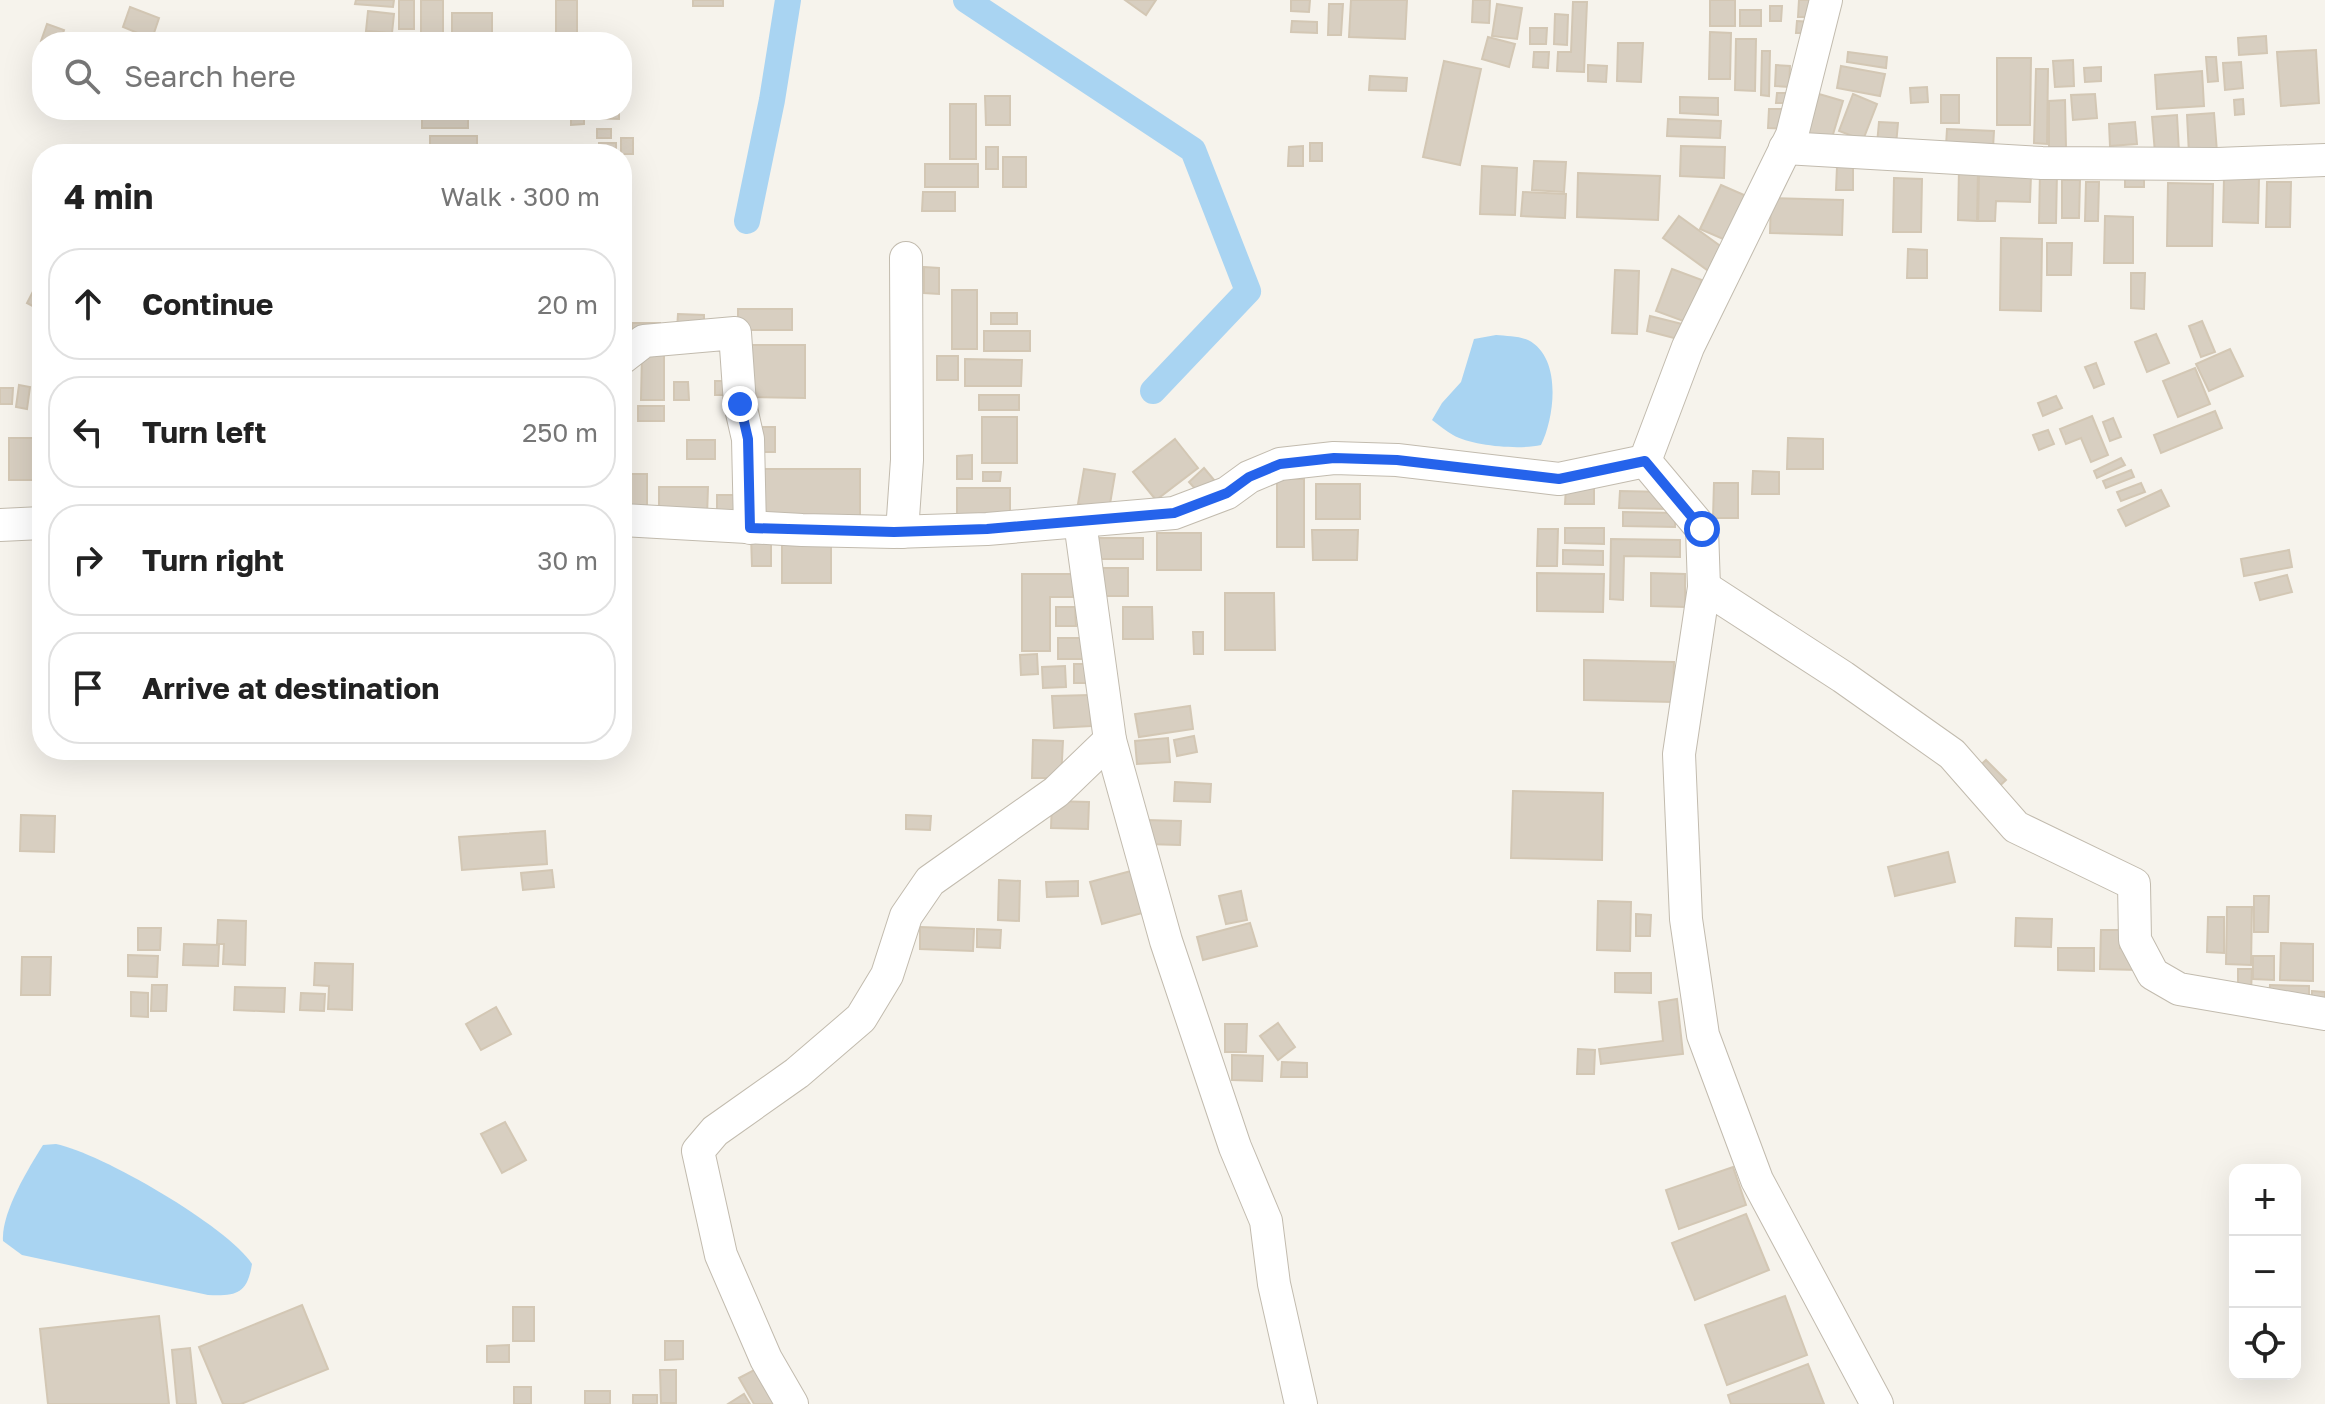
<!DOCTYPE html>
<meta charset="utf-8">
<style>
body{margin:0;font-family:"Golos Text",sans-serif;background:#f2f2f2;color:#222}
.controls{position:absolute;right:24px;bottom:24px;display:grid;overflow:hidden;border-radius:16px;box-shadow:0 8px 32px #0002}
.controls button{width:72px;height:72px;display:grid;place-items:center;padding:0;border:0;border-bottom:2px solid #e0e0e0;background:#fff;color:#222;font:40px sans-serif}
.stop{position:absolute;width:24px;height:24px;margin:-18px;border:6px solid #2563eb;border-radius:50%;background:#fff}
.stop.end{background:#2563eb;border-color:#fff;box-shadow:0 2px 8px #0008}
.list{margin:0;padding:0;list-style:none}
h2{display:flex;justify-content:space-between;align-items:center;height:104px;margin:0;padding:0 32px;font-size:34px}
h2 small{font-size:26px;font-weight:400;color:#767676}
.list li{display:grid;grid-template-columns:52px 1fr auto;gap:24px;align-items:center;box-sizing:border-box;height:112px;margin:0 16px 16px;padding:0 16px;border:2px solid #e0e0e0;border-radius:32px}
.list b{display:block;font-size:30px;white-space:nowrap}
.list em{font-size:26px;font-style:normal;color:#767676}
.icon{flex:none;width:44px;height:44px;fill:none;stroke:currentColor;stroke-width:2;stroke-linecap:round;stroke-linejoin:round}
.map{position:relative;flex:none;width:2325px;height:1404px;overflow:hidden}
.search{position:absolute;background:#fff;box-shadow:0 8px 32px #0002;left:32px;top:32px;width:600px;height:88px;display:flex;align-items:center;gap:20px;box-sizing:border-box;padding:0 28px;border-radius:32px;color:#767676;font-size:30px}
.panel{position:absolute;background:#fff;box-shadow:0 8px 32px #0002;left:32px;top:144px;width:600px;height:616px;border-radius:32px}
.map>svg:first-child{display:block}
.water{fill:#a9d4f2}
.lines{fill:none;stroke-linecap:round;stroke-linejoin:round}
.canal{stroke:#a9d4f2;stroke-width:26}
.building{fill:#d8cfc1;stroke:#d3c7b4;stroke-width:2}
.minor-casing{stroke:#c2bbae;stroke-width:34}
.minor{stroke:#fff;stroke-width:32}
.route{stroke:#2563eb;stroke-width:10}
</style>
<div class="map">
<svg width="2325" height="1404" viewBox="0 0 2325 1404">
<rect width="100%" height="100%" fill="#f6f3ec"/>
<g class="water">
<path d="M1496,335C1506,336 1519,336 1528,340C1562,357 1555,417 1541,445C1519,450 1472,446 1453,435C1446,431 1439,425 1432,420L1442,403L1461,382L1474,339Z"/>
<path d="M56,1144C101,1153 227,1226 252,1264C247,1294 237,1296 208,1295L22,1255L3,1241C1,1213 28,1169 43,1145Z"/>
</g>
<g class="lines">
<g class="canal">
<polyline points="966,0 1193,150 1248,291 1153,391"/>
<polyline points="747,221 772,100 788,0"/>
</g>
</g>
<g class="building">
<polygon points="356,0 394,0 393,7 355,4"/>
<rect x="399" y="0" width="15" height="29"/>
<rect x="421" y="0" width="22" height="42"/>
<rect x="556" y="0" width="21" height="40"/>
<rect x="693" y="0" width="30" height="6"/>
<polygon points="1125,0 1156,0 1146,15"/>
<polygon points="1291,0 1310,0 1309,12 1291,11"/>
<polygon points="1351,0 1407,0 1405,39 1349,37"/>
<polygon points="1473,0 1490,0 1489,23 1472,22"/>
<rect x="1710" y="0" width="25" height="26"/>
<polygon points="1799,0 1820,0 1820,17 1798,17"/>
<polygon points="1573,2 1587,2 1584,72 1557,71 1558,52 1571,52"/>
<polygon points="1329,4 1343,4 1341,35 1328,35"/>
<polygon points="1497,4 1522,8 1517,39 1492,36"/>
<polygon points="1770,6 1782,6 1781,21 1770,21"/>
<polygon points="130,7 159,18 152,39 123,27"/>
<rect x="1740" y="10" width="21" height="16"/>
<polygon points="368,11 394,14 392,33 366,31"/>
<rect x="452" y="13" width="40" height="29"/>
<polygon points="1555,14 1568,15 1567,45 1554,44"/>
<polygon points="1292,21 1317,22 1317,33 1291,32"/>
<polygon points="1797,21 1812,22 1812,33 1796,33"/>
<polygon points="47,24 64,30 60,42 41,41"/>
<polygon points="1530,28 1547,28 1546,44 1530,44"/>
<polygon points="1710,32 1731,33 1730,79 1709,79"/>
<polygon points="122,34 136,42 117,42"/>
<polygon points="2266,36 2267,53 2239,55 2238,38"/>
<polygon points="1488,37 1515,44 1509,67 1482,59"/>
<polygon points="1736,39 1756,39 1755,91 1735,90"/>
<polygon points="1618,43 1643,43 1641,82 1617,81"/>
<polygon points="2316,50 2319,103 2281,106 2277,52"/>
<polygon points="1762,51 1770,51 1769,96 1761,95"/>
<polygon points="1534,52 1549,52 1548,68 1533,67"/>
<polygon points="1848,52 1887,57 1886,68 1847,62"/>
<polygon points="2206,57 2216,57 2218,81 2208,82"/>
<polygon points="1997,58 2031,58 2030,125 1997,125"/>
<polygon points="2073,60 2074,86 2055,87 2053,61"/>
<polygon points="1444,61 1481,69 1460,165 1423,157"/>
<polygon points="2241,62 2243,88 2225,90 2223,63"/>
<rect x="622" y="64" width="5" height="22"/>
<polygon points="1588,65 1607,66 1606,82 1588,81"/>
<polygon points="1776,65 1790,66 1789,87 1775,86"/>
<polygon points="1841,66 1885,74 1880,96 1837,88"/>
<polygon points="2101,67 2101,81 2085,82 2084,68"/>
<polygon points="2036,69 2048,69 2047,144 2034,143"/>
<polygon points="2202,71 2204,106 2157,109 2155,75"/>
<polygon points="1370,76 1407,78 1406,91 1369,90"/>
<polygon points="1927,87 1928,102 1911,103 1910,88"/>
<polygon points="1777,93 1794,93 1794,103 1776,103"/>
<polygon points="1819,94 1843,101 1831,141 1807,134"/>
<polygon points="1853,94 1877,104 1863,140 1839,131"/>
<polygon points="2095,94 2097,118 2073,120 2071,95"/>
<rect x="1941" y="95" width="18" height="28"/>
<polygon points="985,96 1010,96 1010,125 986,125"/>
<polygon points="1680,97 1718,98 1718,115 1680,113"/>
<polygon points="2243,99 2244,114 2235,115 2234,100"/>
<polygon points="2065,100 2066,148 2049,148 2049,101"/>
<rect x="950" y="104" width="26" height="55"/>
<polygon points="1769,109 1789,109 1788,129 1768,128"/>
<polygon points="54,110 76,110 73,118"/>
<rect x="474" y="110" width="16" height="8"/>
<polygon points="571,110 584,110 584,124 571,125"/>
<polygon points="589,110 619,110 619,119 589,118"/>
<rect x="422" y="112" width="46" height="16"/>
<polygon points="2214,113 2217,152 2189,154 2187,115"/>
<polygon points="2177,115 2179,152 2155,153 2152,117"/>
<polygon points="1668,119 1721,121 1720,138 1667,136"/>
<polygon points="1879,122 1898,123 1896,145 1877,144"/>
<polygon points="2135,122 2137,144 2110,146 2109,124"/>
<rect x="597" y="129" width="14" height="9"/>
<polygon points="1947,129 1994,131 1993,148 1946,146"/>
<rect x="430" y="136" width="47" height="18"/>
<rect x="621" y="138" width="12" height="16"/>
<rect x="599" y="143" width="17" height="9"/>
<rect x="1310" y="143" width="12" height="18"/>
<polygon points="1303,146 1303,166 1288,166 1289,147"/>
<polygon points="1681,146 1725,147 1724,178 1680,176"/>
<rect x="986" y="147" width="12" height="22"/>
<rect x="1003" y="157" width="23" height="30"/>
<polygon points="1534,161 1566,162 1564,192 1532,190"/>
<rect x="925" y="164" width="53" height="23"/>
<polygon points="1482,166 1517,168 1515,215 1480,214"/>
<polygon points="1837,167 1853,167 1853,190 1836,190"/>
<polygon points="1959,169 1978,170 1977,221 1958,220"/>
<rect x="2125" y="170" width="19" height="17"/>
<polygon points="2040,171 2057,172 2056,223 2039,223"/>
<polygon points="1578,173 1660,176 1658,220 1577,217"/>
<polygon points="1979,174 2031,175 2030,202 1996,201 1995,221 1978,221"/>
<polygon points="1894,178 1922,179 1921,232 1893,232"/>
<polygon points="2224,178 2259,179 2258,223 2223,222"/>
<polygon points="2062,180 2080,180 2079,218 2062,218"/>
<polygon points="2086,182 2099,182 2098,221 2085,221"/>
<polygon points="2267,182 2291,182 2290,227 2266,227"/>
<polygon points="2168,183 2213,184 2212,246 2167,246"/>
<polygon points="1721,185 1751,198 1730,242 1700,229"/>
<polygon points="923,192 955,192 955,211 922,211"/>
<polygon points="1523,192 1566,194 1565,218 1521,216"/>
<polygon points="1771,198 1843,200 1842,235 1770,233"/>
<polygon points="1679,216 1730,253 1714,275 1663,238"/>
<polygon points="2105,216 2133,217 2133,263 2104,263"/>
<polygon points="2001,238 2042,239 2041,311 2000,310"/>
<polygon points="2047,243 2072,243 2071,275 2047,275"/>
<polygon points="1908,249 1927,250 1927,278 1907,278"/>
<polygon points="924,267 939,268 939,294 924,293"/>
<polygon points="1672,269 1702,280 1686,322 1656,311"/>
<polygon points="1615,270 1639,271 1637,334 1612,333"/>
<polygon points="2131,273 2145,273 2144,309 2131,308"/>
<polygon points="42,274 42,311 27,303"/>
<rect x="952" y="290" width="25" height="59"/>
<rect x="738" y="309" width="54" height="21"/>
<rect x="991" y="313" width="26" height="11"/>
<polygon points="678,314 704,315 704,330 677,329"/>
<polygon points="1650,316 1682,324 1678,339 1647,331"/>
<polygon points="2202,321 2215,352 2201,357 2189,326"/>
<rect x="632" y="323" width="28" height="13"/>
<rect x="984" y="331" width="46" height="20"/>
<polygon points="2156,334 2169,363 2147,372 2135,342"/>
<polygon points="744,345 805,345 805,398 744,397"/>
<polygon points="2230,349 2243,376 2209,391 2196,364"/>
<polygon points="642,353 664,353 664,400 641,400"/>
<rect x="937" y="356" width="21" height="24"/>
<polygon points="965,359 1022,360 1021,386 965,386"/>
<polygon points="2096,363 2104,384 2094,388 2085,367"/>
<polygon points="2195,368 2210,404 2178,417 2163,381"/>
<rect x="715" y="381" width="20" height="14"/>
<polygon points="674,382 688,382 689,400 674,400"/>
<polygon points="19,385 30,387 27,409 16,407"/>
<polygon points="0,388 13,388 12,404 0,404"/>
<polygon points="36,392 42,392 42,406 35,405"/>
<rect x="979" y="395" width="40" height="15"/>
<polygon points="2056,396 2062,408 2043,416 2038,403"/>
<rect x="638" y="406" width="26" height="15"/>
<polygon points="2215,411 2222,428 2161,453 2154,435"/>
<polygon points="2092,416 2108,455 2091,462 2081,438 2066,444 2060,429"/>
<rect x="982" y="417" width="35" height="46"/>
<polygon points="2113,418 2121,437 2110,441 2103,422"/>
<rect x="755" y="427" width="20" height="25"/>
<polygon points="2048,430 2054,444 2039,450 2033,435"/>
<polygon points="9,438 39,438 38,480 9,480"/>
<polygon points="1788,438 1823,439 1823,469 1787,469"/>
<polygon points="1175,439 1198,468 1156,500 1133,472"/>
<rect x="687" y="440" width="28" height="19"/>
<polygon points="972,455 972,479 957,479 957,456"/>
<polygon points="2121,458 2125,465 2097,478 2094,471"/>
<polygon points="1204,468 1214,480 1199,493 1189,482"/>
<rect x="764" y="469" width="96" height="53"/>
<polygon points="1084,469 1115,474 1109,510 1078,504"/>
<polygon points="2131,470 2134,477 2106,488 2103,481"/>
<polygon points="1753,471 1779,472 1779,494 1752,494"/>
<polygon points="983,472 1001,472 1000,481 983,481"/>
<rect x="622" y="474" width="25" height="40"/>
<rect x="1277" y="479" width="27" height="68"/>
<polygon points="1714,483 1738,483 1738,518 1713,518"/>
<polygon points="2141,483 2145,492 2121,501 2117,492"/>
<rect x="1316" y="484" width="44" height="35"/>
<polygon points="659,487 708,487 707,516 659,516"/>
<polygon points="1566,487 1594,487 1594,504 1565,504"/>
<rect x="957" y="488" width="53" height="31"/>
<polygon points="2161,490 2169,506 2126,526 2118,510"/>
<polygon points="1620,491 1667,492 1667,509 1619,508"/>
<polygon points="717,495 737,495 738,518 717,518"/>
<polygon points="1623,512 1675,513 1675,527 1623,526"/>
<polygon points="1565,528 1604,528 1604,544 1565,543"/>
<polygon points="1538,529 1558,529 1557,566 1537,566"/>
<polygon points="1312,530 1358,530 1357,560 1313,560"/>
<rect x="1157" y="533" width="44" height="37"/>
<polygon points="751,536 771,536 771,566 752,566"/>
<rect x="1099" y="538" width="44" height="21"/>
<rect x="782" y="539" width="49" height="44"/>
<polygon points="1611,539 1680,540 1680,557 1624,556 1623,600 1610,599"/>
<polygon points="1563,550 1603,551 1603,565 1563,564"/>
<polygon points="2289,550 2292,567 2244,576 2241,559"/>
<rect x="1094" y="568" width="34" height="28"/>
<polygon points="1537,573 1604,574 1603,612 1537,611"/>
<polygon points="1651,573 1685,574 1685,607 1651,606"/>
<polygon points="1022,574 1073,574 1073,597 1050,597 1050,651 1022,651"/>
<polygon points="2287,575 2292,592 2260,600 2255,583"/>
<polygon points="1225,593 1274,593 1275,650 1225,650"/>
<polygon points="1056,607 1075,607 1076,626 1056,626"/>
<polygon points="1123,607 1152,607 1153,639 1123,639"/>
<polygon points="1193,632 1203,632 1203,654 1194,654"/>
<rect x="1058" y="638" width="25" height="21"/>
<polygon points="1037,654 1038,674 1021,675 1020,655"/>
<polygon points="1584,660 1674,662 1673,702 1584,700"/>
<polygon points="1074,664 1088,664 1089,683 1074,683"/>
<polygon points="1065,666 1066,687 1043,688 1042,667"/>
<polygon points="1090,695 1091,726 1054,728 1052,696"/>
<polygon points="1190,706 1193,729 1139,737 1135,714"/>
<polygon points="1194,736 1197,752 1177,756 1174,740"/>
<polygon points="1168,738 1170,762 1137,764 1135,741"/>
<polygon points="1033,740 1063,741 1061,778 1032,778"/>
<polygon points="1986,760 2006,780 1994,791 1974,771"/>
<polygon points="1175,782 1211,784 1210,802 1174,801"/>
<polygon points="1513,791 1603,793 1602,860 1511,858"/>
<polygon points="1052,801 1089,802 1088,829 1051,828"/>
<polygon points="21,815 55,816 54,852 20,851"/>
<polygon points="906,815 931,816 930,830 906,829"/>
<polygon points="1146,820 1181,821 1180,845 1146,844"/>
<polygon points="545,831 547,864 462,870 459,837"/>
<polygon points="1948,852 1955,882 1895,896 1888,867"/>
<polygon points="1142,868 1153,910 1102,924 1090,882"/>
<polygon points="552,870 554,887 523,890 521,873"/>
<polygon points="999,880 1020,881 1019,921 998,920"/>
<polygon points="1078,881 1078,896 1047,897 1046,882"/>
<polygon points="1241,891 1247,920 1226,924 1219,896"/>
<polygon points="2254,896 2269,896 2268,932 2254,932"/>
<polygon points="1598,901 1631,902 1630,951 1597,950"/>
<polygon points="2227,907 2252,907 2251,965 2226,964"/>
<polygon points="1636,914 1651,915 1650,936 1636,936"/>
<polygon points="2208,917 2224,917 2224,953 2207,952"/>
<polygon points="2016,918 2052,919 2051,947 2015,946"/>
<polygon points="218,920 246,921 245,965 223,964 224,944 217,944"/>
<polygon points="1250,923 1257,946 1203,960 1197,937"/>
<polygon points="920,927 974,929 973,951 920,949"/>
<polygon points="138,928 161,928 160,950 138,950"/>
<polygon points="977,929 1001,930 1000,948 977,947"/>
<polygon points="2101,930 2121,930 2120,948 2138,949 2138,970 2100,969"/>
<polygon points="2281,943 2313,944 2313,981 2280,980"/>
<polygon points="184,944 219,945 218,966 183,965"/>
<polygon points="2058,948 2094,948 2094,971 2058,970"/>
<polygon points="128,955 158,956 157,977 128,976"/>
<polygon points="2253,956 2274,956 2274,980 2253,979"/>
<polygon points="22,957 51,957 50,995 21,995"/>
<polygon points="315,963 353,964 352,1010 328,1009 329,986 314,985"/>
<polygon points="2238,969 2252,969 2251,991 2238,991"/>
<polygon points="1615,973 1651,973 1651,993 1615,992"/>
<polygon points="152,985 167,985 166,1011 151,1011"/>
<polygon points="2270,985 2309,986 2309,1002 2269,1001"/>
<polygon points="235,987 285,988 284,1012 234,1010"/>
<polygon points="2312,991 2325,992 2325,1009 2312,1009"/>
<polygon points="131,992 148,993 148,1017 131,1016"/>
<polygon points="301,993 325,994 324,1011 300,1010"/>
<polygon points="1677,999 1683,1054 1601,1064 1599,1049 1663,1041 1659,1002"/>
<polygon points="496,1007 511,1034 481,1050 466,1024"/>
<polygon points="1278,1023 1295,1047 1278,1060 1260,1036"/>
<polygon points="1225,1024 1247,1024 1246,1052 1225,1052"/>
<polygon points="1578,1049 1595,1050 1594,1074 1577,1074"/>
<polygon points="1232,1055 1263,1056 1262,1081 1232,1080"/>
<polygon points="1282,1062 1307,1063 1307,1077 1281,1077"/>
<polygon points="505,1122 526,1160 502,1173 481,1134"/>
<polygon points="1733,1167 1746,1205 1679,1229 1666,1190"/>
<polygon points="1746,1214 1769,1270 1695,1300 1672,1243"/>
<polygon points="1785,1296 1807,1355 1727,1385 1705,1325"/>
<polygon points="302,1305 328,1369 241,1404 223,1404 199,1347"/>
<rect x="513" y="1307" width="21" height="34"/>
<polygon points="159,1316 169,1404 48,1404 40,1329"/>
<polygon points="665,1341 683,1341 683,1359 665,1360"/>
<polygon points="509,1345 509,1362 487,1362 487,1346"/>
<polygon points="190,1348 196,1404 177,1404 172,1350"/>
<polygon points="1808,1364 1824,1404 1731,1404 1728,1395"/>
<polygon points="760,1367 782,1404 754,1404 739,1378"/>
<polygon points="660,1370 676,1370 676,1403 661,1403"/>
<rect x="514" y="1387" width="17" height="17"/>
<rect x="585" y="1391" width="25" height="13"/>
<polygon points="744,1394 750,1404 728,1404"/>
<rect x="633" y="1395" width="24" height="9"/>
</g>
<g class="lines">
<g class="minor-casing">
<g id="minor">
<polyline points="1826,0 1792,135 1688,347 1645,461 1702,529 1704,587 1679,754 1686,919 1703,1035 1757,1180 1877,1404"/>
<polyline points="1785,148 2042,163 2217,164 2325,160"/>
<polyline points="622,358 644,341 735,333 740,404 748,439 750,528"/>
<polyline points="622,520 802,530 894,532 987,529 1174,513 1227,493 1249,477 1280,464 1334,458 1397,460 1559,479 1645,461"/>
<polyline points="1080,522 1110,740 1166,941 1235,1147 1266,1221 1274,1284 1301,1404"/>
<polyline points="0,525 42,523"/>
<polyline points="902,532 907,460 906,258"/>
<polyline points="1704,587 1843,677 1952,754 2016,827 2134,884 2135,940 2153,974 2179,989 2325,1014"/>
<polyline points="792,1404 766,1359 721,1255 698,1151 715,1131 797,1073 861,1018 887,975 906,916 930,881 1056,792 1110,740"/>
</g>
</g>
<use href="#minor" class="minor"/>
</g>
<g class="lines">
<polyline class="route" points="740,404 748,439 750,528 894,532 987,529 1174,513 1227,493 1249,477 1280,464 1334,458 1397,460 1559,479 1645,461 1702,529"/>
</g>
</svg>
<div class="controls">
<button>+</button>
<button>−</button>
<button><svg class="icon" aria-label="locate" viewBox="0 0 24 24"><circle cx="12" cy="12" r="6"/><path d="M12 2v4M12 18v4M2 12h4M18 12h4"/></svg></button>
</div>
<div class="stop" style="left:1702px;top:529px"></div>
<div class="stop end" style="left:740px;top:404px"></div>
<div class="search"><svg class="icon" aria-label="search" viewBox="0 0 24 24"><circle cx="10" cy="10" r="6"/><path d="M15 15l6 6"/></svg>Search here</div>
<section class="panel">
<h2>4 min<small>Walk · 300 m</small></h2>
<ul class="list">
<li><svg class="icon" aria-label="ahead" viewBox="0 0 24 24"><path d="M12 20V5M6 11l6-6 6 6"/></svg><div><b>Continue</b></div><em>20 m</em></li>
<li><svg class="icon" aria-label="left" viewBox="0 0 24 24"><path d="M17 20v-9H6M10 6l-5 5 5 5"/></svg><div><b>Turn left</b></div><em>250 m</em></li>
<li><svg class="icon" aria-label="right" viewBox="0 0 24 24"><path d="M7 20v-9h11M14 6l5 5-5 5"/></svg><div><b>Turn right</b></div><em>30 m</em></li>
<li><svg class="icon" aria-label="arrive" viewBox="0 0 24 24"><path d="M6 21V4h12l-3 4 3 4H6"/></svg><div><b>Arrive at destination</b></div></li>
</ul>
</section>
</div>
